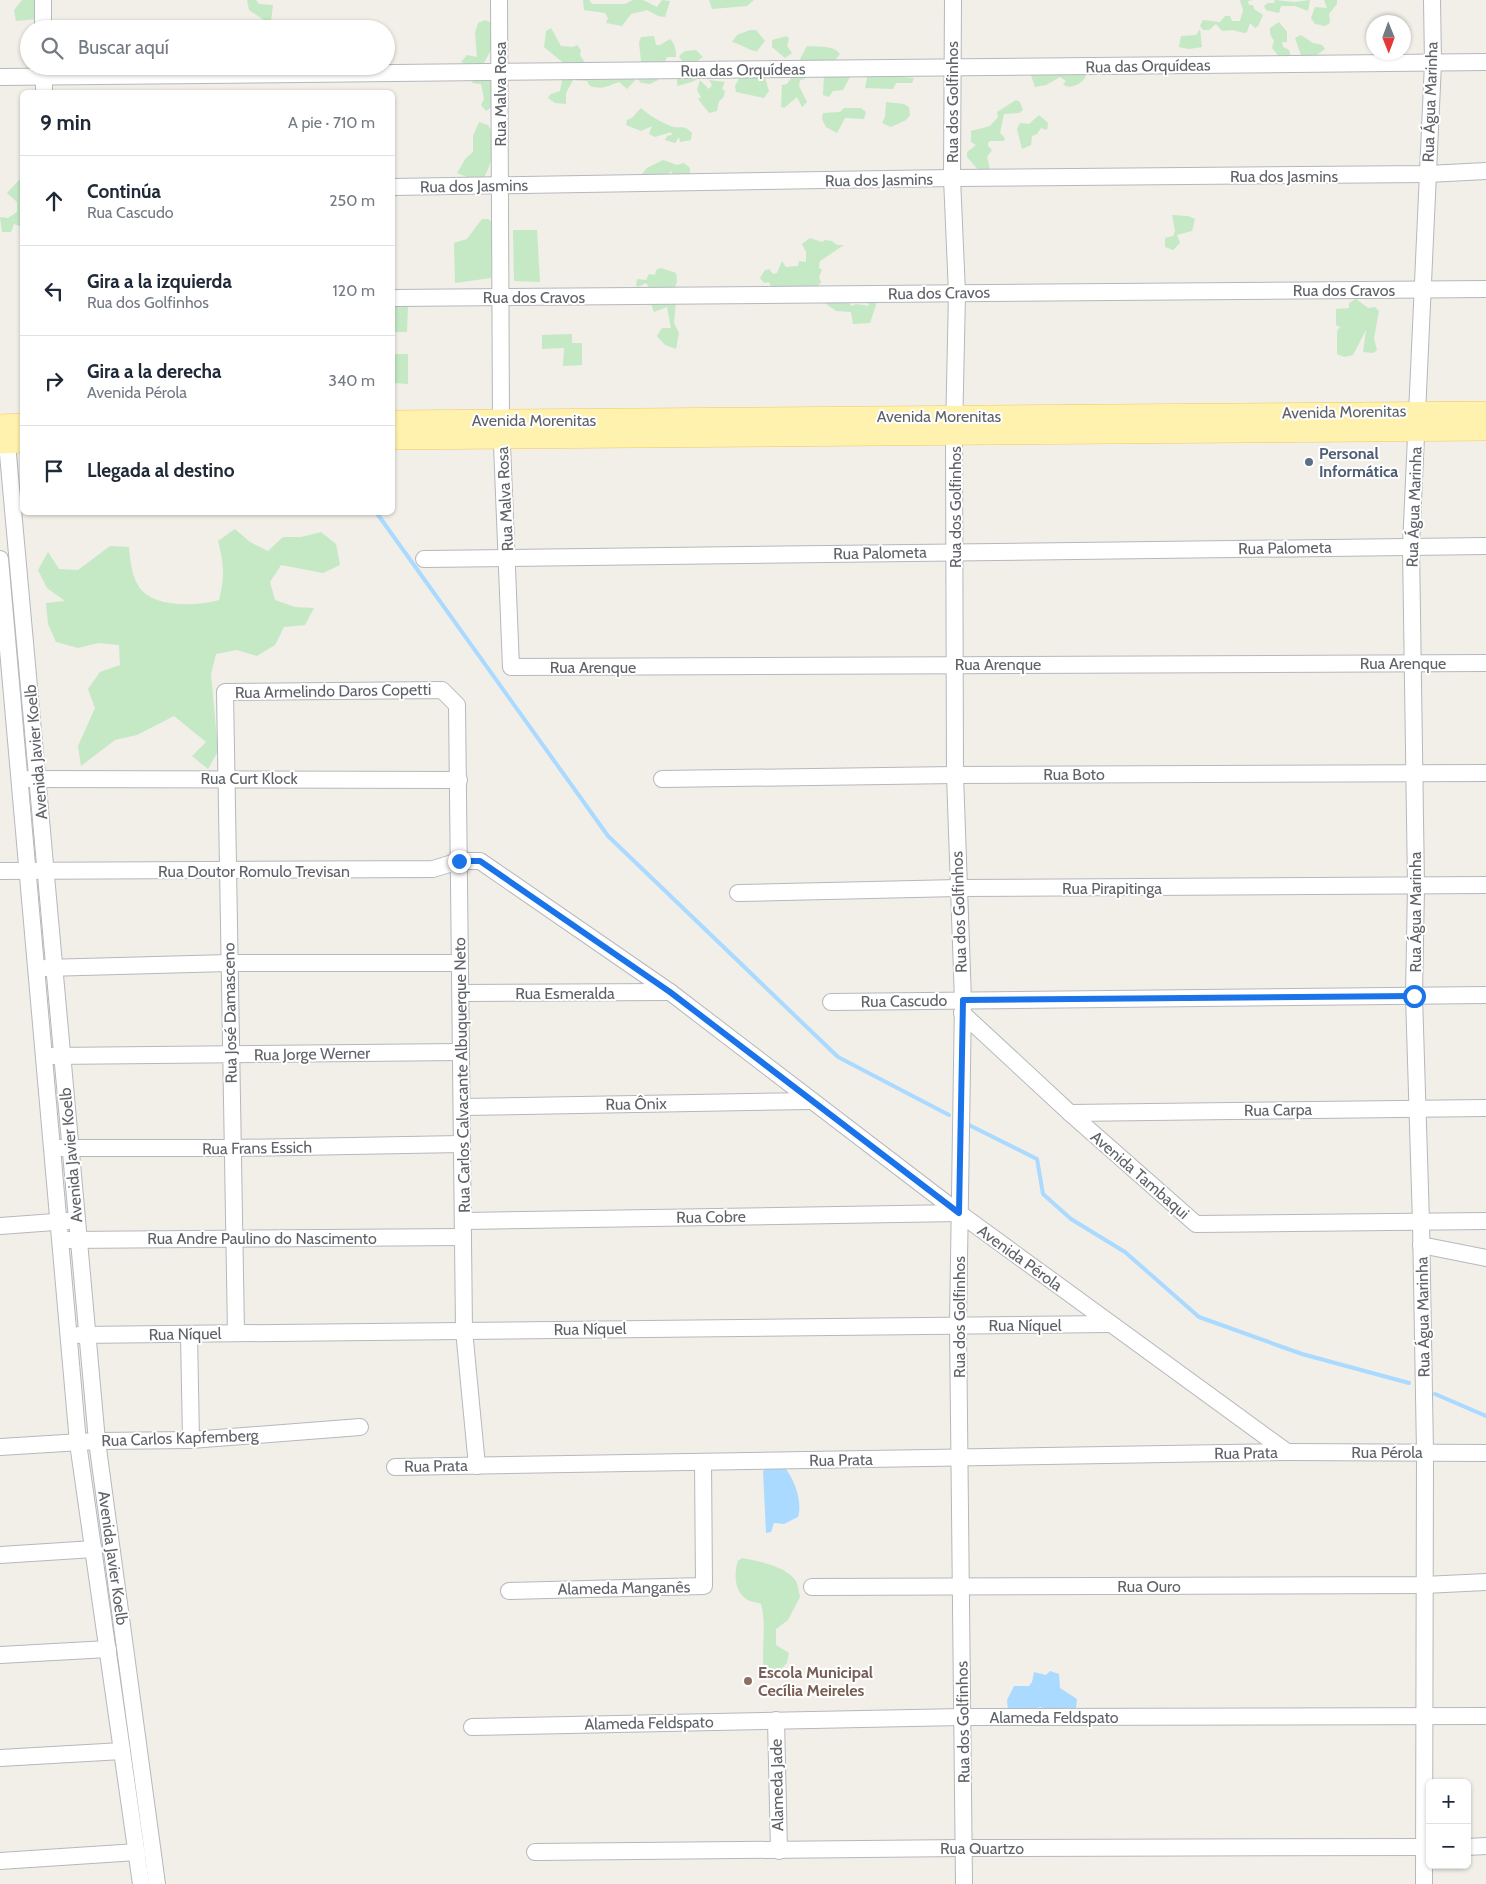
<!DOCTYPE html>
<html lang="es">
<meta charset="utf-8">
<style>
body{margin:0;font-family:Cabin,sans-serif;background:#f6f6f7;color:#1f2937}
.controls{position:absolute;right:15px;bottom:15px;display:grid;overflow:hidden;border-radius:8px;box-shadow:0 1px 4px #0004}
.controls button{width:45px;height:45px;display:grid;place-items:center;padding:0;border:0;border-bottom:1px solid #e0e1e3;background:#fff;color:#1f2937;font:25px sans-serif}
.compass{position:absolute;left:1366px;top:15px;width:45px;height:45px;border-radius:50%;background:#fff;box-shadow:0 1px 4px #0004;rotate:179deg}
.stop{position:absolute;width:15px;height:15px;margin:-11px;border:4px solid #1a73e8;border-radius:50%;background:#fff}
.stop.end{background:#1a73e8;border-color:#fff;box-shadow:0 1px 5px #0008}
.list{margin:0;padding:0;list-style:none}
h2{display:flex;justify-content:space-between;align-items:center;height:65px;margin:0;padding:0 20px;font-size:21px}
h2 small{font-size:16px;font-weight:400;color:#747a83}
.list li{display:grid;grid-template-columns:32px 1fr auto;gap:15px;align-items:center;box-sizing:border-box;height:90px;padding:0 20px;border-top:1px solid #e0e1e3}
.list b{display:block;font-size:19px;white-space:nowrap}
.list p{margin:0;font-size:16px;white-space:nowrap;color:#747a83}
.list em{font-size:16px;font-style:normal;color:#747a83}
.icon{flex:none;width:28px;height:28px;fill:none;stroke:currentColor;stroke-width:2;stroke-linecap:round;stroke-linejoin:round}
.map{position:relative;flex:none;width:1486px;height:1884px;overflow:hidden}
.search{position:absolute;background:#fff;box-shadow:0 1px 4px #0004;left:20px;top:20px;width:375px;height:55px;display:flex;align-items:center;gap:12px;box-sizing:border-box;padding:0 18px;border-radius:28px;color:#747a83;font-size:19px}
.panel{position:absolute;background:#fff;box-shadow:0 1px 4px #0004;left:20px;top:90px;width:375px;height:425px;border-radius:8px}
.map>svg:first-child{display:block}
.green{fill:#c5e8c5}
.water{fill:#aadaff}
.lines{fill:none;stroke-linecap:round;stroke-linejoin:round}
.stream{stroke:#aadaff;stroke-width:4}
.minor-casing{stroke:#b5b8bc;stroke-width:18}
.major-casing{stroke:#f2c960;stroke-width:22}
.minor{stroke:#fff;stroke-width:16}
.major{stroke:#fff2af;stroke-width:21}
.route{stroke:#1a73e8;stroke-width:6}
.service-dot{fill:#5c6f8a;stroke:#fff;stroke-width:2}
.education-dot{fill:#8d6e63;stroke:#fff;stroke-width:2}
.labels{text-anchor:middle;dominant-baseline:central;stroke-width:4;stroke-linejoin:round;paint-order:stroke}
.street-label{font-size:16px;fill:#5f6368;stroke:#fff}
.service-label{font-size:16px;font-weight:bold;fill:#4e5e75;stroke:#fff;text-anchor:start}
.education-label{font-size:16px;font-weight:bold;fill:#785e54;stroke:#fff;text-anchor:start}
</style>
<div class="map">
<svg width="1486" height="1884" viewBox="0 0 1486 1884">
<rect width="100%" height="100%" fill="#f1efe8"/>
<g class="green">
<polygon points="22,0 40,0 38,19 16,21 14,10"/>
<polygon points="247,0 256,0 259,4 273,5 271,21 267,22 249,10"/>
<path d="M583,0H589L592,4H625L633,0H643L657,7L662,0L670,1L665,17L658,16L647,10C627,16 635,9 622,26L606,23L608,18L605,13L584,10Z"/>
<polygon points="709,0 754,0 747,6 712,9"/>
<polygon points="1240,0 1253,0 1248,1 1249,5 1253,5 1254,9 1263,15 1258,26 1255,28 1250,23 1247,32 1244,33 1233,30 1222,31 1216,24 1209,30 1203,30 1200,26 1203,20 1220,22 1225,16 1230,16 1232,21 1240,21 1243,10"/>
<polygon points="1275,0 1294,2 1310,0 1308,11 1295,6 1281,6 1279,13 1266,10 1264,6 1268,3 1274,3"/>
<polygon points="1324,0 1337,0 1337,4 1329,14 1330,23 1325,26 1315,24 1311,18 1315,7 1327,8"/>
<polygon points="485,20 492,23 494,44 484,63 471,67 461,62 467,55 477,57 475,33 478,23"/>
<polygon points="1279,22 1287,32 1287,42 1282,42 1283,47 1289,50 1291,57 1280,58 1272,48 1274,41 1270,34 1270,28"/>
<polygon points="551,28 561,46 573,47 577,45 581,50 580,55 586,64 572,70 544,47 546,31"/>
<polygon points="1200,29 1202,47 1189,49 1179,47 1181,36 1196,35"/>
<path d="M750,30H756L765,41L757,51C749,51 742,44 732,42L737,35Z"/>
<polygon points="1301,35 1313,43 1322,45 1325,49 1311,59 1301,55 1295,38"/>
<path d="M654,36L656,45H660L670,39C675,44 676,49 676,57H667L658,80L650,84L641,83L637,78L627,89L619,82C608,86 602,90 590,86L587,81L573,80L566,93V104L555,103L548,98L551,94L560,91L563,76L638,66L641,61L639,42L641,37Z"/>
<polygon points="787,36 789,39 787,46 792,53 785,58 772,47 772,40"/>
<path d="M807,46C817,47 834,45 840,54L834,61L804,63L800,59Z"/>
<polygon points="696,50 703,57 696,62 701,77 692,82 677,86 677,80 685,66 679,56 685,51"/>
<path d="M1037,70L1075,75L1087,70C1086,81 1080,84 1070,87L1063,85L1066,81L1060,77L1046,85L1035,87L1031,75Z"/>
<polygon points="753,73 765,78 769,91 764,98 736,92 735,86 741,75"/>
<polygon points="845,73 850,77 843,90 833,91 829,97 823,95 824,74"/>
<polygon points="868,73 914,78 912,83 896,83 893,89 865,88"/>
<polygon points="793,75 806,75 805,79 800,80 799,86 807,102 802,107 797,97 784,108 781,106 782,85 787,84"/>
<polygon points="474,79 485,79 492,82 493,106 486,111 481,105 484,99 481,84 472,83"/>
<polygon points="700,80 709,89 712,85 709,80 725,82 722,89 725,91 723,98 719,101 717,111 709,113 698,99 701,97 697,90"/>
<polygon points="1016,100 1020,102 1023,110 1019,113 1004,114 1000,133 1005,138 1004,141 990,141 988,143 988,146 992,150 987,157 990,169 980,172 967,157 967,152 976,145 971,142 971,131 990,126 998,117 997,112"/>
<polygon points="886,102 904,104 909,107 910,115 906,120 891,127 882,123 885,117"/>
<path d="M641,108C650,116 661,122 671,126C681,130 682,123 692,133L691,140L680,142L679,137L675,143L665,140L667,136L672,135L671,132L655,137L649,134L652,126L641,131L626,125L627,120L632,118Z"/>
<polygon points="844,108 861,108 866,112 864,119 845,118 837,133 826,127 822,119 823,113 840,112"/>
<polygon points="1039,115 1048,123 1047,130 1041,128 1037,134 1032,136 1031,145 1022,149 1017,129 1020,123 1029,124"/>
<path d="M479,122L488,125C498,140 492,165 483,179L467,177L457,173L466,158L473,152V136Z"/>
<polygon points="663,160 677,165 684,163 690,168 690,176 674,176 671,171 666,176 642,179 642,174 647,168"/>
<polygon points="22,177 22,227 14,224 11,232 2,232 0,217 8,218 17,212 17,202 7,193"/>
<polygon points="1172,215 1188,216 1195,219 1192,231 1177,235 1180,243 1173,250 1165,247 1165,238 1173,236 1175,231"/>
<polygon points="482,219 488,219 492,222 491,278 455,283 454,243 467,239"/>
<polygon points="513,230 537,230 540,282 514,281"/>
<path d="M810,238L822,242L825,240L832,241L837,245H844L820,261L819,268L822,270L819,277L821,282C815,295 785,290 773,290L769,282L764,283L760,278L765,270L769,269L773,274L777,273L782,261L786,267L798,266L799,261L806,262V252L802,244Z"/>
<polygon points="661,268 676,273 677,282 673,291 652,292 646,283 638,287 636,285 637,279 646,280 649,274 655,275 656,270"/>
<polygon points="1356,299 1368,308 1375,307 1379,311 1374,338 1377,350 1373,353 1363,352 1366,330 1353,355 1344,357 1337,354 1337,331 1340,327 1336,325 1336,309 1349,308 1349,303"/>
<polygon points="657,300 676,301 674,323 679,333 676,349 665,345 657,336 662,328 671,328 667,307 654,312 651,304"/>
<polygon points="846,301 852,306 856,304 869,306 868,302 877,302 870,323 853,324 851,312 836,311 825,303"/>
<polygon points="392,304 408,304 407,332 393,332"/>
<polygon points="572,334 572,343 582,343 582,365 563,366 564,348 542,349 542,335"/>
<polygon points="393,354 408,354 408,384 393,383"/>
<path d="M235,529L250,542L268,551L283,537H301L321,532L336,544L340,565L323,573L281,565L270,582L275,600L295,607L314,608L305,625L284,627L275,645L257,656L237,650L216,654L211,674L218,751L208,769L192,756L206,742L174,716L137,735L115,740L81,766L78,746L95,708L88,689L100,672L120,665L119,645L98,643L78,648L56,642L48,624L46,603L65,601L47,588L38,570L48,552L59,569L78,570L110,546L129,547C132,583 138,600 177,604C192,605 204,604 219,600C225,577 224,564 218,541Z"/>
<path d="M742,1558C758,1561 786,1566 796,1581C798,1585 799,1592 800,1597L788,1620L776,1629V1645L789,1653L787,1663L779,1671H764C761,1648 767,1626 761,1604C757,1602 750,1602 746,1599C734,1591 734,1572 738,1561Z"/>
</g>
<g class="water">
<path d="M782,1465C794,1476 803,1502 798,1517L784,1524L774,1523L771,1532L766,1533L763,1471L767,1468Z"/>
<polygon points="1050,1671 1059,1674 1060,1688 1077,1699 1076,1709 1049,1714 1041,1707 1019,1712 1008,1710 1007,1700 1014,1686 1029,1686 1032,1682 1034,1672 1046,1675"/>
</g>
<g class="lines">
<g class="stream">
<polyline points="376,512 608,836 838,1057 949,1115"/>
<polyline points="967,1124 1037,1159 1043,1194 1071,1219 1125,1252 1199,1317 1302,1354 1409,1383"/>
<polyline points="1435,1394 1486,1416"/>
</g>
<g class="minor-casing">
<g id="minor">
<polyline points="43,0 43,29"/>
<polyline points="499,0 501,420 511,667 1486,663"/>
<polyline points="953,0 952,178 957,293 954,434 955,775 963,1001 958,1325 964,1884"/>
<polyline points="44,66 44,92"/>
<polyline points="0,77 1486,62"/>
<polyline points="392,187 952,178 1428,174 1486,171"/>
<polyline points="392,298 1486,289"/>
<polyline points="6,432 97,1441 157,1884"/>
<polyline points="0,559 78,1443 141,1884"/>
<polyline points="424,559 1486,546"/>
<polyline points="29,779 459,780"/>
<polyline points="662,779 955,775 1486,773"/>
<polyline points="0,871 433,869 459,861 480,861 670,992 959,1213 1287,1452"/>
<polyline points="738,893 958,888 1486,885"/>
<polyline points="45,968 229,963 460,963"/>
<polyline points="461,993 670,992"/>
<polyline points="831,1002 1486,995"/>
<polyline points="962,1013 1070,1113 1196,1224 1486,1221"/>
<polyline points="51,1056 461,1052"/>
<polyline points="462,1107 810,1101"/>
<polyline points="1070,1113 1486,1108"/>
<polyline points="59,1148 233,1148 462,1144"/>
<polyline points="463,1221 959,1213"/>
<polyline points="0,1226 68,1221"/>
<polyline points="67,1240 463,1237"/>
<polyline points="1421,1245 1486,1258"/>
<polyline points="236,1333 225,692 442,690 457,705 464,1330 477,1466"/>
<polyline points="189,1334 191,1440"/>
<polyline points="79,1335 1110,1324"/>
<polyline points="0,1447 97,1441 191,1440 360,1427"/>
<polyline points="395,1467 1287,1452 1486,1453"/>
<polyline points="0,1555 94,1549"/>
<polyline points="812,1587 1424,1585 1486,1582"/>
<polyline points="509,1591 704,1586 703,1462"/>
<polyline points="0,1655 108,1649"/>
<polyline points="776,1720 779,1851"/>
<polyline points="472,1727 962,1717 1486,1716"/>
<polyline points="0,1758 122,1751"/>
<polyline points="1467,1847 1486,1846"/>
<polyline points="535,1852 964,1848 1430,1847"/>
<polyline points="0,1861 137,1852"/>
<polyline points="1424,1884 1425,1452 1421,1222 1414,996 1416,886 1411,546 1433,63 1432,0"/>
</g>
</g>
<g class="major-casing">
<g id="major">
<polyline points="392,421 1486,412"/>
<polyline points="0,425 22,424"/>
<polyline points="392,439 1486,430"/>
<polyline points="0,443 22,442"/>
</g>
</g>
<use href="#minor" class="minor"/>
<use href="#major" class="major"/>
</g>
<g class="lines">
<polyline class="route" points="459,861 480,861 670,992 959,1213 963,1000 1414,996"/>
</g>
<circle class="service-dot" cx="1309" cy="462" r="5"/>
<circle class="education-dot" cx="748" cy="1681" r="5"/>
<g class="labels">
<g class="street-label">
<text transform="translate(1148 66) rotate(-1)">Rua das Orquídeas</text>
<text transform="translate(743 70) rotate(-1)">Rua das Orquídeas</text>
<text transform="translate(500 94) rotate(-90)">Rua Malva Rosa</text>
<text transform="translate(952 102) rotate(-90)">Rua dos Golfinhos</text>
<text transform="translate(1430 102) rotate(-88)">Rua Água Marinha</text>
<text x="1284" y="176">Rua dos Jasmins</text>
<text transform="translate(879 180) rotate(-1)">Rua dos Jasmins</text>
<text transform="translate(474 186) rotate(-1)">Rua dos Jasmins</text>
<text x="1344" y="290">Rua dos Cravos</text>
<text transform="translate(939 293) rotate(-1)">Rua dos Cravos</text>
<text x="534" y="297">Rua dos Cravos</text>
<text transform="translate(1344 412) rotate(-1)">Avenida Morenitas</text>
<text x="939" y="416">Avenida Morenitas</text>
<text x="534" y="420">Avenida Morenitas</text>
<text transform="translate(505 499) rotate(-93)">Rua Malva Rosa</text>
<text transform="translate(955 507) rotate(-90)">Rua dos Golfinhos</text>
<text transform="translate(1414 507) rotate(-88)">Rua Água Marinha</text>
<text transform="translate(1285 548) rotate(-1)">Rua Palometa</text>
<text transform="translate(880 553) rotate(-1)">Rua Palometa</text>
<text x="1403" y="663">Rua Arenque</text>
<text x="998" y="664">Rua Arenque</text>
<text x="593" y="667">Rua Arenque</text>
<text transform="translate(333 691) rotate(-1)">Rua Armelindo Daros Copetti</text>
<text transform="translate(36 752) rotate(-95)">Avenida Javier Koelb</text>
<text x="1074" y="774">Rua Boto</text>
<text x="249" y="778">Rua Curt Klock</text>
<text x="254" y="871">Rua Doutor Romulo Trevisan</text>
<text x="1112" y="888">Rua Pirapitinga</text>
<text transform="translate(959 912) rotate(-92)">Rua dos Golfinhos</text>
<text transform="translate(1415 912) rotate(-90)">Rua Água Marinha</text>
<text x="565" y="993">Rua Esmeralda</text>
<text transform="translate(904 1001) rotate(-1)">Rua Cascudo</text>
<text transform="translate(230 1013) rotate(-91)">Rua José Damasceno</text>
<text transform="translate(312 1054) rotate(-1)">Rua Jorge Werner</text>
<text transform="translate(462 1075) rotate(-91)">Rua Carlos Calvacante Albuquerque Neto</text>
<text transform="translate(636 1104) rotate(-1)">Rua Ônix</text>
<text transform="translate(1278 1110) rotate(-1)">Rua Carpa</text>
<text transform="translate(257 1148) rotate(-1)">Rua Frans Essich</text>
<text transform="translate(71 1155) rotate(-95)">Avenida Javier Koelb</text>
<text transform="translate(1140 1175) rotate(41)">Avenida Tambaqui</text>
<text transform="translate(711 1217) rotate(-1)">Rua Cobre</text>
<text x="262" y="1238">Rua Andre Paulino do Nascimento</text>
<text transform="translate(1020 1258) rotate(36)">Avenida Pérola</text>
<text transform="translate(959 1317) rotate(-90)">Rua dos Golfinhos</text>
<text transform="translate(1423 1317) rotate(-91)">Rua Água Marinha</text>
<text x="1025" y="1325">Rua Níquel</text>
<text transform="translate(590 1329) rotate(-1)">Rua Níquel</text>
<text transform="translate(185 1334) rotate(-1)">Rua Níquel</text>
<text transform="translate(180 1438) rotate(-2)">Rua Carlos Kapfemberg</text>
<text x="1387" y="1452">Rua Pérola</text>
<text transform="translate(1246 1453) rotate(-1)">Rua Prata</text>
<text transform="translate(841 1460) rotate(-1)">Rua Prata</text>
<text transform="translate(436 1466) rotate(-1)">Rua Prata</text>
<text transform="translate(113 1558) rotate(82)">Avenida Javier Koelb</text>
<text x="1149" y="1586">Rua Ouro</text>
<text transform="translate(624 1588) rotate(-1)">Alameda Manganês</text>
<text x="1054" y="1717">Alameda Feldspato</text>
<text transform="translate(963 1722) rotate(-91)">Rua dos Golfinhos</text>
<text transform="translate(649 1723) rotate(-1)">Alameda Feldspato</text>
<text transform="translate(777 1785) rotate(-91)">Alameda Jade</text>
<text x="982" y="1848">Rua Quartzo</text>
</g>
<g class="service-label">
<text x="1319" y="453">Personal<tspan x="1319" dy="18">Informática</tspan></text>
</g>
<g class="education-label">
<text x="758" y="1672">Escola Municipal<tspan x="758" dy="18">Cecília Meireles</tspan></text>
</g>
</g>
</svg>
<div class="controls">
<button>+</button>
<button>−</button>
</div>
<svg class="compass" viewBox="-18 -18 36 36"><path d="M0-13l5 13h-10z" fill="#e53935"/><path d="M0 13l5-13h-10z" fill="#747a83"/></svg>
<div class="stop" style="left:1414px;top:996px"></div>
<div class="stop end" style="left:459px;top:861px"></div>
<div class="search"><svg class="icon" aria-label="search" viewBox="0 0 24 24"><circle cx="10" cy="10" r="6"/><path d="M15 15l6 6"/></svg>Buscar aquí</div>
<section class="panel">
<h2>9 min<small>A pie · 710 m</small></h2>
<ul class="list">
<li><svg class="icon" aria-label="ahead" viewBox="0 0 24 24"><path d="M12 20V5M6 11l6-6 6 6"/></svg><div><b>Continúa</b><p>Rua Cascudo</p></div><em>250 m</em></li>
<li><svg class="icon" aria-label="left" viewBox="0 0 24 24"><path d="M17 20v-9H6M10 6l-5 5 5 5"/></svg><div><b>Gira a la izquierda</b><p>Rua dos Golfinhos</p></div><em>120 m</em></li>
<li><svg class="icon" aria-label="right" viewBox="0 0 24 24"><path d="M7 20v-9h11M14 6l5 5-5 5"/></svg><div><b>Gira a la derecha</b><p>Avenida Pérola</p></div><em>340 m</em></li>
<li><svg class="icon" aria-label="arrive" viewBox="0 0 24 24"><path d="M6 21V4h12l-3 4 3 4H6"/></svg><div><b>Llegada al destino</b></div></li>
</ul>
</section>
</div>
